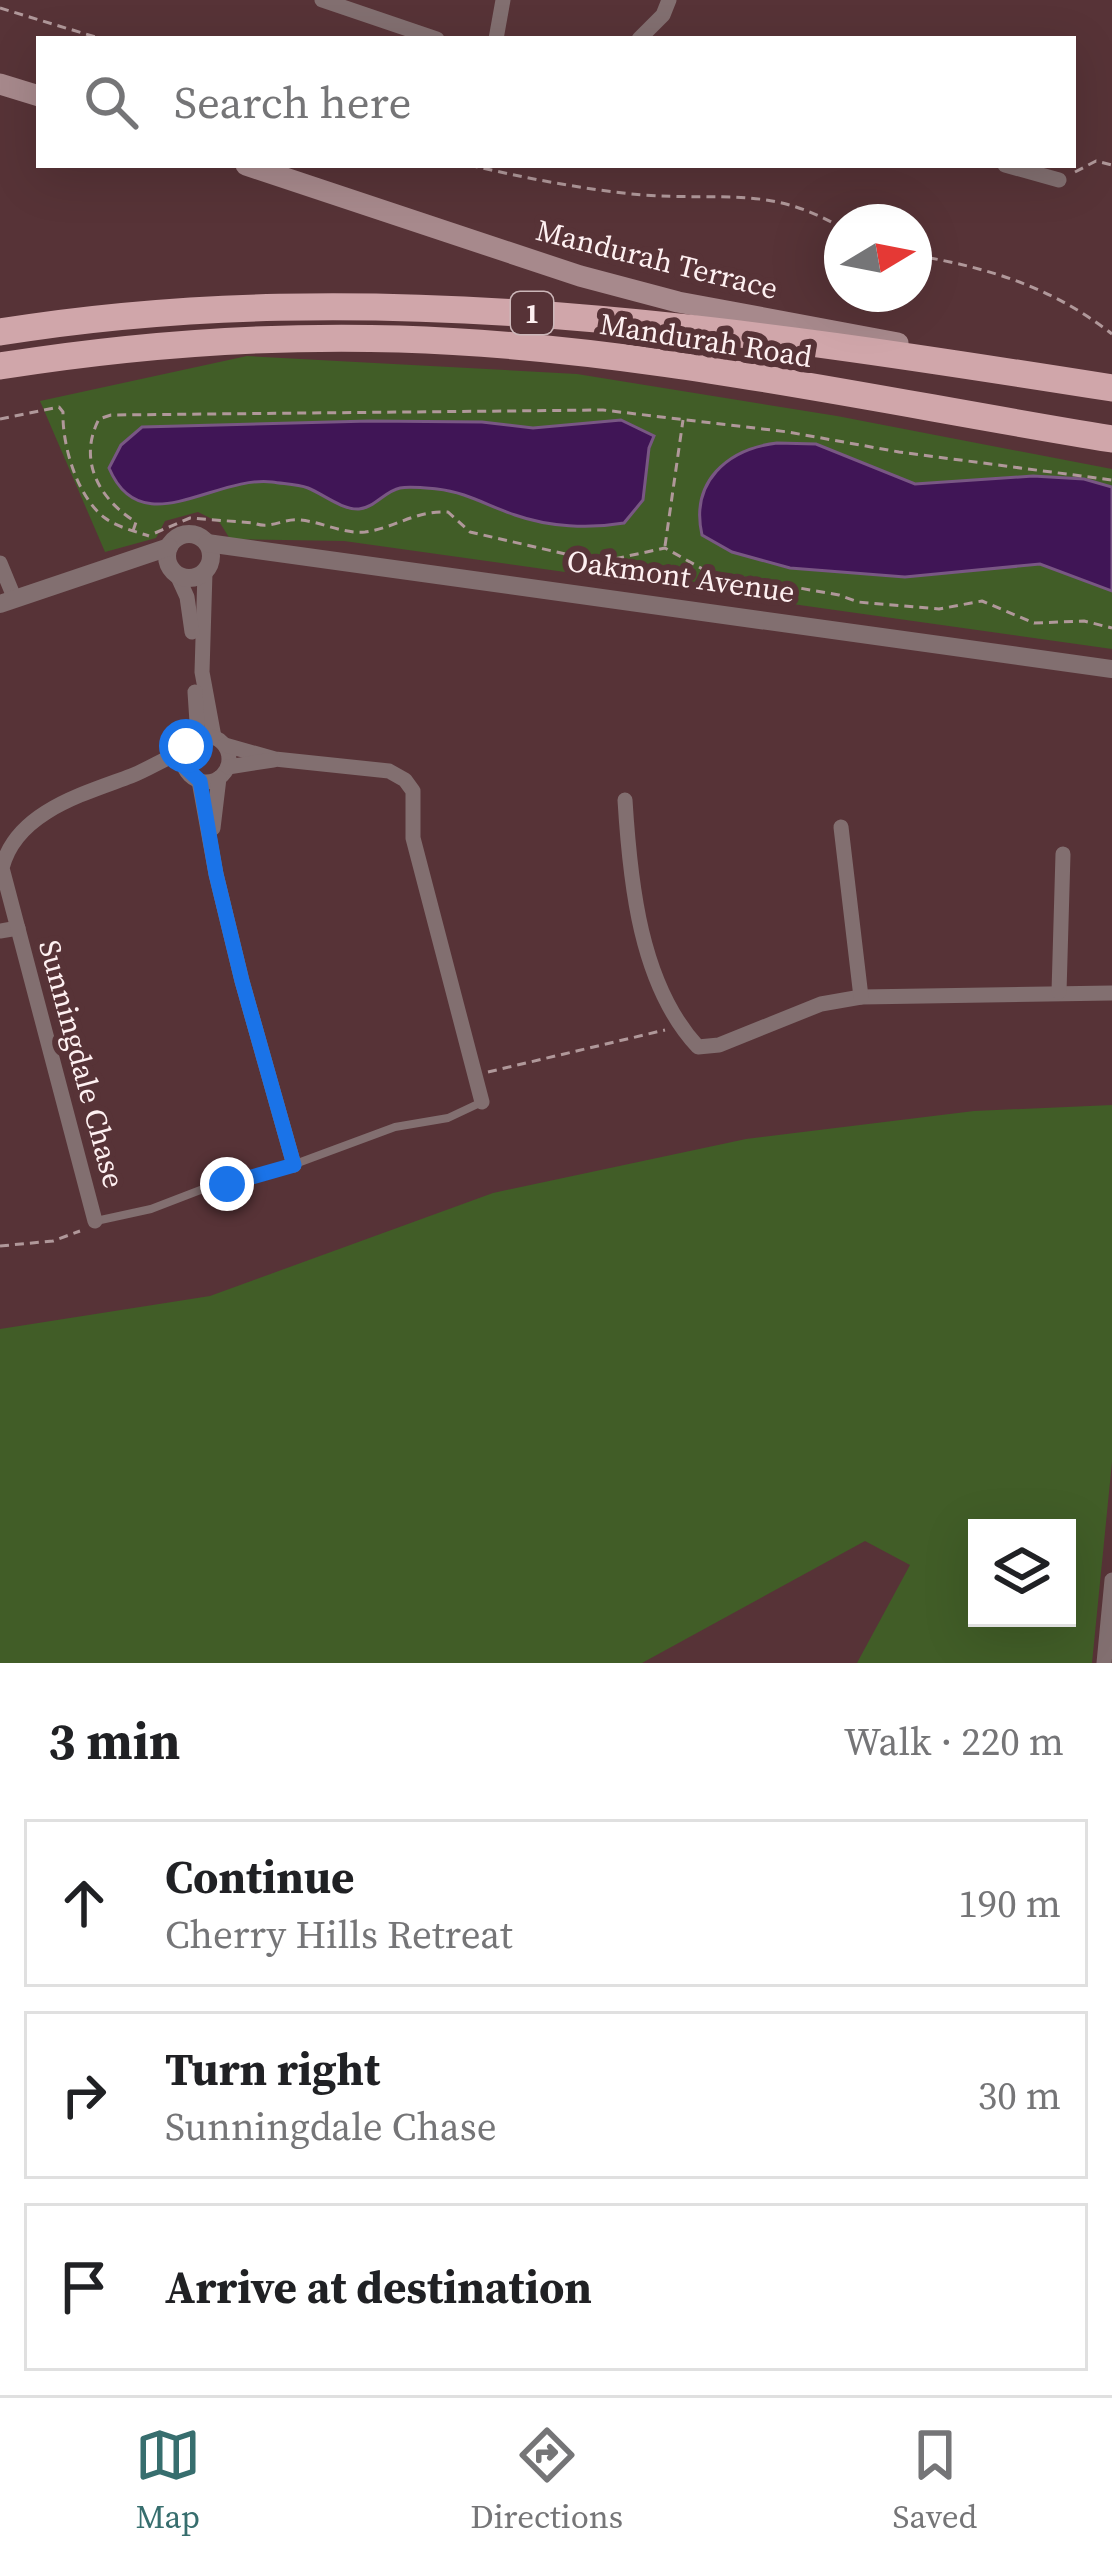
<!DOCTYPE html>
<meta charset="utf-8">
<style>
body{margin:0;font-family:"Source Serif 4",serif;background:#f6f6f6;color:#202124}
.controls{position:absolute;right:36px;bottom:36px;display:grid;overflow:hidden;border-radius:0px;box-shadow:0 12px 48px #0002}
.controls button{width:108px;height:108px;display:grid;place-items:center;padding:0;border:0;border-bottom:3px solid #e0e0e0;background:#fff;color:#202124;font:60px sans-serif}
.compass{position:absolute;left:824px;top:204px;width:108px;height:108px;border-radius:50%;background:#fff;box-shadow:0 12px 48px #0002;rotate:80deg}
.stop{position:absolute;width:36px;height:36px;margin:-27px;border:9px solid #1a73e8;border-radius:50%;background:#fff}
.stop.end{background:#1a73e8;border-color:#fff;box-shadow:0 3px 12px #0008}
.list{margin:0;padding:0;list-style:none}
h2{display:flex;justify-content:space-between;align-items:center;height:156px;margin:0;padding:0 48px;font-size:51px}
h2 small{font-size:39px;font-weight:400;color:#757577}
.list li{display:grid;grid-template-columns:78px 1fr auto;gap:36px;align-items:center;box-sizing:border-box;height:168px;margin:0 24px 24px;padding:0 24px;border:3px solid #e0e0e0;border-radius:0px}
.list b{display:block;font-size:45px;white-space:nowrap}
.list p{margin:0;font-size:39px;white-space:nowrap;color:#757577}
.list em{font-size:39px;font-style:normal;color:#757577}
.icon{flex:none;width:66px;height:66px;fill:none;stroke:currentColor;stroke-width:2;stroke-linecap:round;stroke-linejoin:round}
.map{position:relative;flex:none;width:1112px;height:1663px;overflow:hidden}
.search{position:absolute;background:#fff;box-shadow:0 12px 48px #0002;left:36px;right:36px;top:36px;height:132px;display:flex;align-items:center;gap:30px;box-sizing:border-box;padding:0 42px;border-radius:0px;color:#757577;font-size:45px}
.sheet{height:732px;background:#fff}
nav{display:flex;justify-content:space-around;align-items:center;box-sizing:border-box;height:168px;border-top:3px solid #e0e0e0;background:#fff;font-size:33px;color:#757577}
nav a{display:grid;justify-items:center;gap:6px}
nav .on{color:#376e6e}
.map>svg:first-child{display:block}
.green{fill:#415d27;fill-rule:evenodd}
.water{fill:#401556;stroke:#795784;stroke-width:3}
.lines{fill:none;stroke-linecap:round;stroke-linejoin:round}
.path{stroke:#b0989a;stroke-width:3;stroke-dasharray:9 6;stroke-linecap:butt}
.service{stroke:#826f70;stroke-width:8}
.minor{stroke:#826f70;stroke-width:15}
.tertiary{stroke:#826f70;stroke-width:18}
.secondary{stroke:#a7898c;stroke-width:21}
.trunk{stroke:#d0a6aa;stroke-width:27}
.route{stroke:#1a73e8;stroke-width:15}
.labels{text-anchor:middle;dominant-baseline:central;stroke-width:12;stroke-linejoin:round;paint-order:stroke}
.shield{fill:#573337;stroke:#ccb7b9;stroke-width:3}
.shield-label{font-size:27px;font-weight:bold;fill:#fef0f1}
.street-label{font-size:30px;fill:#fef0f1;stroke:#573337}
</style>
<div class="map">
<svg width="1112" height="1663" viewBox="0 0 1112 1663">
<rect width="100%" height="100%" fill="#573337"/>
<g class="green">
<polygon points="247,356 577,374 837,416 1112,469 1112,649 344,541 230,539 220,523 198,512 165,521 156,538 105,552 40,401"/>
<path d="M1112,1105V1462L1092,1663H857L910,1565L865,1541L642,1663H0V1329L210,1296L493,1193L746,1139L974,1111ZM977,1528H1067V1618H977Z"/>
</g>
<g class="water">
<path d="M621,420L654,436L649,448L643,500L624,523C589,529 549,527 515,515C488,506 466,492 437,489C426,488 410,486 400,488C385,491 374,508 359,509C342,510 323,494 308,488C297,484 284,484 272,482C215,475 141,544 109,468L121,445L142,427L370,421L482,422L533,428Z"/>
<path d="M777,443L816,444L915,484L1033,476L1084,479L1112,487V591L1040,564L905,577L790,568L732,552L702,535C690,482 727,449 777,443Z"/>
</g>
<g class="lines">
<g class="path">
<polyline points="0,8 102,39"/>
<path d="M469,165C525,178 586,190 643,195C722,201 769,185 842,228"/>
<polyline points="1075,172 1096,161 1112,165"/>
<path d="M914,255C989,268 1052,287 1112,334"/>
<path d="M0,419L59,407L63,412C62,445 77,497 105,518C117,527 134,531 149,536"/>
<path d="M133,531L136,522C100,500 77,461 99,419L111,415L603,410L788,432L899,452L1112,480"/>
<path d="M155,533L190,518L254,523C270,530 283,518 300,520C322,522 343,534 365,532C395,528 416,510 448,512L470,532L600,562L665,548L708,572L839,595L858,602L939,609L982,601L1034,623L1084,621L1112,628"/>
<polyline points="665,546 683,420"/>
<polyline points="488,1072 665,1030"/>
<polyline points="0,1246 53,1241 80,1231"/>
</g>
<polyline class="service" points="96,1221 151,1209 203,1189 252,1180 395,1127 448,1118 482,1102"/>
<g class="minor">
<polyline points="322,0 437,39"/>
<polyline points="496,39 503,0"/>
<polyline points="639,39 663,15 669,0"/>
<polyline points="1005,165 1059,180"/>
<polyline points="0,563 14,597"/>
<polyline points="205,572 202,672 214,737"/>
<polyline points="177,575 187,597 192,632"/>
<polyline points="195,692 198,737"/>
<circle cx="206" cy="759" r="23"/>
<polyline points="225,745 275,759 389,771 405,780 413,791 413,838 482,1102"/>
<polyline points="228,767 273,760"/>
<polyline points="199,781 216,874 242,981 294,1165"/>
<path d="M625,800C630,882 640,985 698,1047L719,1045L821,1004L861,997L1112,993"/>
<polyline points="841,827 861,997"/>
<polyline points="213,828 219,778"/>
<polyline points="0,931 18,928"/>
<polyline points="1059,992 1063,854"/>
<path d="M95,1221L2,868C16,812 83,794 131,776C149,769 165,758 184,751"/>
<polyline points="1104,1663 1112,1580"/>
</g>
<g class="tertiary">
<circle cx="189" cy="556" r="22"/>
<polyline points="207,543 1112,669"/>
<polyline points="0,604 169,547"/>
</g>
<g class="secondary">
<polyline points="0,84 39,96"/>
<polyline points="246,165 580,276 678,302 898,343"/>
</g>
<g class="trunk">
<path d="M0,332C372,272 744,330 1112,388"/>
<path d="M0,366C133,345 265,335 399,339C638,346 877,401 1112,439"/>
</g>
</g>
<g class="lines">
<polyline class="route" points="186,746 184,766 200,781 216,874 242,981 294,1165 227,1184"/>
</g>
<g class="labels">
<rect class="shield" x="511" y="292" width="42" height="42" rx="9"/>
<g class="shield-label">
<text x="532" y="313">1</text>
</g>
<g class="street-label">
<text transform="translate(657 259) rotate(14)">Mandurah Terrace</text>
<text transform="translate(706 340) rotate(9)">Mandurah Road</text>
<text transform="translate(681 576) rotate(8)">Oakmont Avenue</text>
<text transform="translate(82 1064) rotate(75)">Sunningdale Chase</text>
</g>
</g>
</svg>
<div class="controls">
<button><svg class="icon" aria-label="layers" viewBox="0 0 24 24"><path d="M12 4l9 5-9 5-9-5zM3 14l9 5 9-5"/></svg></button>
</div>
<svg class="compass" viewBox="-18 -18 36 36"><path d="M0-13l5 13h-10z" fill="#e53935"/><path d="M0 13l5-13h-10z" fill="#757577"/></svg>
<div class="stop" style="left:186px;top:746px"></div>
<div class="stop end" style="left:227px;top:1184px"></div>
<div class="search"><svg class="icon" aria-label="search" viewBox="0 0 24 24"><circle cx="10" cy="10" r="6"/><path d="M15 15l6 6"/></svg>Search here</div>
</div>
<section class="sheet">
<h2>3 min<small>Walk · 220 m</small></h2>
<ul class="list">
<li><svg class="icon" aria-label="ahead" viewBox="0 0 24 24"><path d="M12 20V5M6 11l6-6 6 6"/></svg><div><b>Continue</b><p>Cherry Hills Retreat</p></div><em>190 m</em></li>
<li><svg class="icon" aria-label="right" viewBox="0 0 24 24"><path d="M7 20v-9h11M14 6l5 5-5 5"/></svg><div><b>Turn right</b><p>Sunningdale Chase</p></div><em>30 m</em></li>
<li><svg class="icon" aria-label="arrive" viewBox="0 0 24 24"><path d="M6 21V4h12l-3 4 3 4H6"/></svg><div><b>Arrive at destination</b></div></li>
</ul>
</section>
<nav>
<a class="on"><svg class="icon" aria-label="map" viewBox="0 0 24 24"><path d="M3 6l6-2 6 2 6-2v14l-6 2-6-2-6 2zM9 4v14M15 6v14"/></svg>Map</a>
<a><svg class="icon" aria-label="directions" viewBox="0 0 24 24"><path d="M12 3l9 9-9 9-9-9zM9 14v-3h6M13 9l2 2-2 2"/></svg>Directions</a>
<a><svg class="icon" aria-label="saved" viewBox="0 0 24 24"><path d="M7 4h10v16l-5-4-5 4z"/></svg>Saved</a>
</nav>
